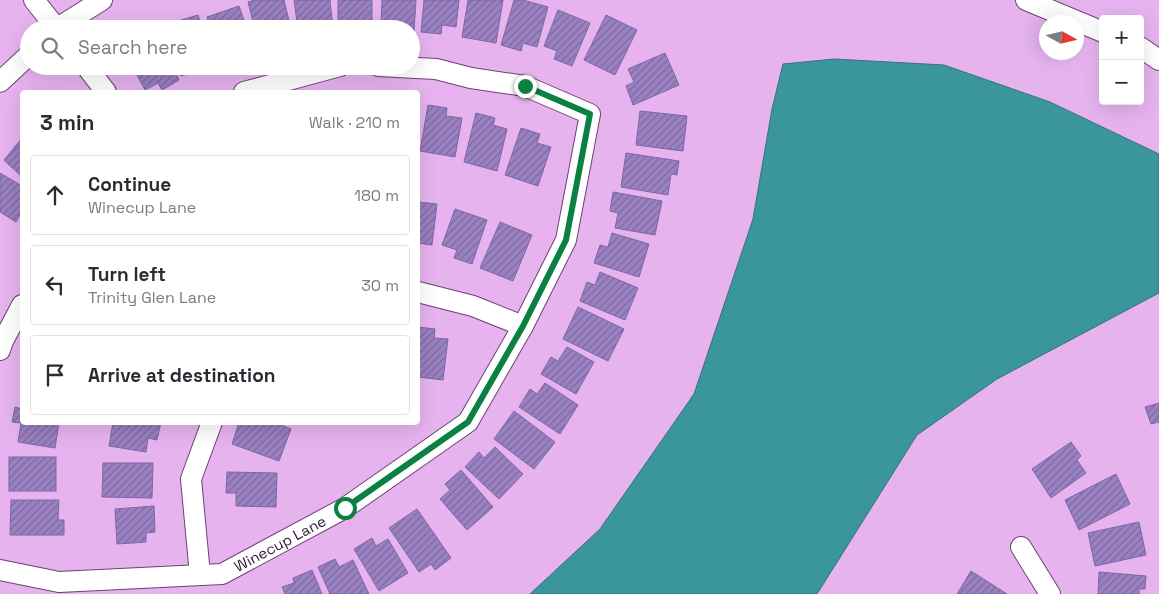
<!DOCTYPE html>
<meta charset="utf-8">
<style>
body{margin:0;font-family:"Space Grotesk",sans-serif;background:#f2f2f3;color:#2b2b33}
.controls{position:absolute;right:15px;top:15px;display:grid;overflow:hidden;border-radius:5px;box-shadow:0 5px 20px #0002}
.controls button{width:45px;height:45px;display:grid;place-items:center;padding:0;border:0;border-bottom:1px solid #e1e1e2;background:#fff;color:#2b2b33;font:25px sans-serif}
.compass{position:absolute;left:1039px;top:15px;width:45px;height:45px;border-radius:50%;background:#fff;box-shadow:0 5px 20px #0002;rotate:98deg}
.stop{position:absolute;width:15px;height:15px;margin:-11px;border:4px solid #0b8043;border-radius:50%;background:#fff}
.stop.end{background:#0b8043;border-color:#fff;box-shadow:0 1px 5px #0008}
.list{margin:0;padding:0;list-style:none}
h2{display:flex;justify-content:space-between;align-items:center;height:65px;margin:0;padding:0 20px;font-size:21px}
h2 small{font-size:16px;font-weight:400;color:#7c7c81}
.list li{display:grid;grid-template-columns:32px 1fr auto;gap:15px;align-items:center;box-sizing:border-box;height:80px;margin:0 10px 10px;padding:0 10px;border:1px solid #e1e1e2;border-radius:5px}
.list b{display:block;font-size:19px;white-space:nowrap}
.list p{margin:0;font-size:16px;white-space:nowrap;color:#7c7c81}
.list em{font-size:16px;font-style:normal;color:#7c7c81}
.icon{flex:none;width:28px;height:28px;fill:none;stroke:currentColor;stroke-width:2;stroke-linecap:round;stroke-linejoin:round}
.map{position:relative;flex:none;width:1159px;height:594px;overflow:hidden}
.search{position:absolute;background:#fff;box-shadow:0 5px 20px #0002;left:20px;top:20px;width:400px;height:55px;display:flex;align-items:center;gap:12px;box-sizing:border-box;padding:0 18px;border-radius:28px;color:#7c7c81;font-size:19px}
.panel{position:absolute;background:#fff;box-shadow:0 5px 20px #0002;left:20px;top:90px;width:400px;height:335px;border-radius:5px}
.map>svg:first-child{display:block}
.water{fill:#3b969c;stroke:#38727d}
.building{fill:url(#building-hatch);stroke:#7e66a5}
.lines{fill:none;stroke-linecap:round;stroke-linejoin:round}
.minor-casing{stroke:#6e4176;stroke-width:22}
.minor{stroke:#fff;stroke-width:20}
.route{stroke:#0b8043;stroke-width:6}
.labels{text-anchor:middle;dominant-baseline:central;stroke-width:4.5;stroke-linejoin:round;paint-order:stroke}
.street-label{font-size:15px;fill:#321f36;stroke:#f8defd}
</style>
<div class="map">
<svg width="1159" height="594" viewBox="0 0 1159 594">
<defs>
<pattern id="building-hatch" width="6" height="6" patternUnits="userSpaceOnUse" patternTransform="scale(1.25)"><rect width="6" height="6" fill="#9a81c2"/><path d="M-1 1l2-2M0 6l6-6M5 7l2-2" fill="none" stroke="#7e699e"/></pattern>
</defs>
<rect width="100%" height="100%" fill="#e6b3ef"/>
<polygon class="water" points="834,59 944,65 1050,102 1159,154 1159,293 997,379 917,435 817,594 530,594 600,529 694,394 753,219 772,109 783,64"/>
<g class="building">
<polygon points="255,0 284,0 291,29 255,29 248,2"/>
<polygon points="294,0 330,0 333,29 298,29"/>
<polygon points="338,0 372,0 372,22 360,22 360,29 338,29"/>
<polygon points="382,0 416,0 414,31 411,31 411,29 394,29 394,23 381,23"/>
<polygon points="424,0 459,0 456,27 442,25 441,34 421,32"/>
<polygon points="468,0 503,0 496,43 462,37"/>
<polygon points="514,0 523,0 548,7 537,47 523,43 521,51 501,45"/>
<polygon points="239,6 247,29 210,29 207,17"/>
<polygon points="558,10 590,23 572,66 554,59 557,51 544,46"/>
<polygon points="198,15 202,29 178,29 183,27 181,20"/>
<polygon points="606,15 637,30 615,75 584,60"/>
<polygon points="665,53 679,85 633,105 626,86 634,82 628,69"/>
<polygon points="132,66 172,66 179,80 162,90 158,83 145,90"/>
<polygon points="178,66 214,66 181,76"/>
<polygon points="428,105 447,108 446,116 462,118 455,157 420,151"/>
<polygon points="640,111 687,116 683,151 636,145"/>
<polygon points="476,113 495,118 493,125 507,129 497,171 464,162"/>
<polygon points="521,128 540,134 537,143 551,147 538,186 505,175"/>
<polygon points="22,138 22,177 4,160"/>
<polygon points="626,153 679,161 677,175 671,174 668,195 621,187"/>
<polygon points="0,173 22,186 22,211 16,222 0,212"/>
<polygon points="613,192 662,201 655,235 615,228 618,213 610,211"/>
<polygon points="418,202 437,204 432,245 418,243"/>
<polygon points="455,209 487,220 472,264 454,258 457,250 442,245"/>
<polygon points="500,222 532,235 513,281 480,268"/>
<polygon points="612,233 649,244 639,277 594,263 600,245 608,247"/>
<polygon points="600,272 638,288 625,320 580,301 587,282 595,285"/>
<polygon points="578,307 624,329 608,361 563,339"/>
<polygon points="418,327 435,329 434,338 448,339 443,380 418,377"/>
<polygon points="567,347 594,362 576,394 541,374 551,357 558,361"/>
<polygon points="545,383 578,405 560,434 519,407 530,389 537,394"/>
<polygon points="1159,403 1159,422 1151,424 1145,407"/>
<polygon points="15,407 22,409 22,422 59,422 55,448 18,442 21,423 12,422"/>
<polygon points="514,411 555,442 534,469 494,439"/>
<polygon points="113,422 161,422 157,440 148,438 146,452 109,446"/>
<polygon points="239,422 274,422 291,429 279,461 232,444"/>
<polygon points="1071,442 1081,456 1077,460 1086,473 1051,498 1032,469"/>
<polygon points="495,447 523,474 499,499 465,467 479,452 484,458"/>
<rect x="9" y="457" width="47" height="34"/>
<polygon points="103,463 153,463 152,498 102,497"/>
<polygon points="461,470 493,507 467,530 440,499 450,490 445,484"/>
<polygon points="227,472 277,473 276,507 236,506 236,493 226,493"/>
<polygon points="1116,474 1130,504 1079,530 1065,500"/>
<polygon points="11,500 59,500 58,520 64,520 64,535 10,535"/>
<polygon points="154,506 155,532 146,533 146,542 117,544 115,509"/>
<polygon points="417,509 451,558 435,570 431,564 419,572 389,528"/>
<polygon points="1139,522 1146,555 1095,566 1088,533"/>
<polygon points="372,538 376,546 388,539 408,573 379,591 354,549"/>
<polygon points="335,559 339,567 353,560 369,594 330,594 318,567"/>
<polygon points="312,570 322,594 285,594 282,587 294,583 293,578"/>
<polygon points="971,571 1007,594 957,594"/>
<polygon points="1099,572 1146,576 1145,589 1139,589 1139,594 1098,594"/>
</g>
<g class="lines">
<g class="minor-casing">
<g id="minor">
<polyline points="34,0 57,29"/>
<polyline points="1026,0 1103,32"/>
<polyline points="56,29 102,0"/>
<polyline points="1140,47 1159,60"/>
<polyline points="86,66 106,92"/>
<polyline points="0,82 29,55"/>
<polyline points="244,92 340,66"/>
<polyline points="418,292 473,306 523,326"/>
<polyline points="0,350 3,341 22,305"/>
<polyline points="1021,547 1050,594"/>
<path id="s1" d="M0,570L59,582L222,574L345,508L468,422L523,326L566,240L590,114L525,86L471,78L436,69L378,66"/>
<polyline points="200,575 191,479 212,422"/>
</g>
</g>
<use href="#minor" class="minor"/>
</g>
<g class="lines">
<polyline class="route" points="345,508 468,422 523,326 566,240 590,114 525,86"/>
</g>
<g class="labels">
<g class="street-label">
<text stroke="none"><textPath href="#s1" startOffset="289">Winecup Lane</textPath></text>
</g>
</g>
</svg>
<div class="controls">
<button>+</button>
<button>−</button>
</div>
<svg class="compass" viewBox="-18 -18 36 36"><path d="M0-13l5 13h-10z" fill="#e53935"/><path d="M0 13l5-13h-10z" fill="#7c7c81"/></svg>
<div class="stop" style="left:345px;top:508px"></div>
<div class="stop end" style="left:525px;top:86px"></div>
<div class="search"><svg class="icon" aria-label="search" viewBox="0 0 24 24"><circle cx="10" cy="10" r="6"/><path d="M15 15l6 6"/></svg>Search here</div>
<section class="panel">
<h2>3 min<small>Walk · 210 m</small></h2>
<ul class="list">
<li><svg class="icon" aria-label="ahead" viewBox="0 0 24 24"><path d="M12 20V5M6 11l6-6 6 6"/></svg><div><b>Continue</b><p>Winecup Lane</p></div><em>180 m</em></li>
<li><svg class="icon" aria-label="left" viewBox="0 0 24 24"><path d="M17 20v-9H6M10 6l-5 5 5 5"/></svg><div><b>Turn left</b><p>Trinity Glen Lane</p></div><em>30 m</em></li>
<li><svg class="icon" aria-label="arrive" viewBox="0 0 24 24"><path d="M6 21V4h12l-3 4 3 4H6"/></svg><div><b>Arrive at destination</b></div></li>
</ul>
</section>
</div>
